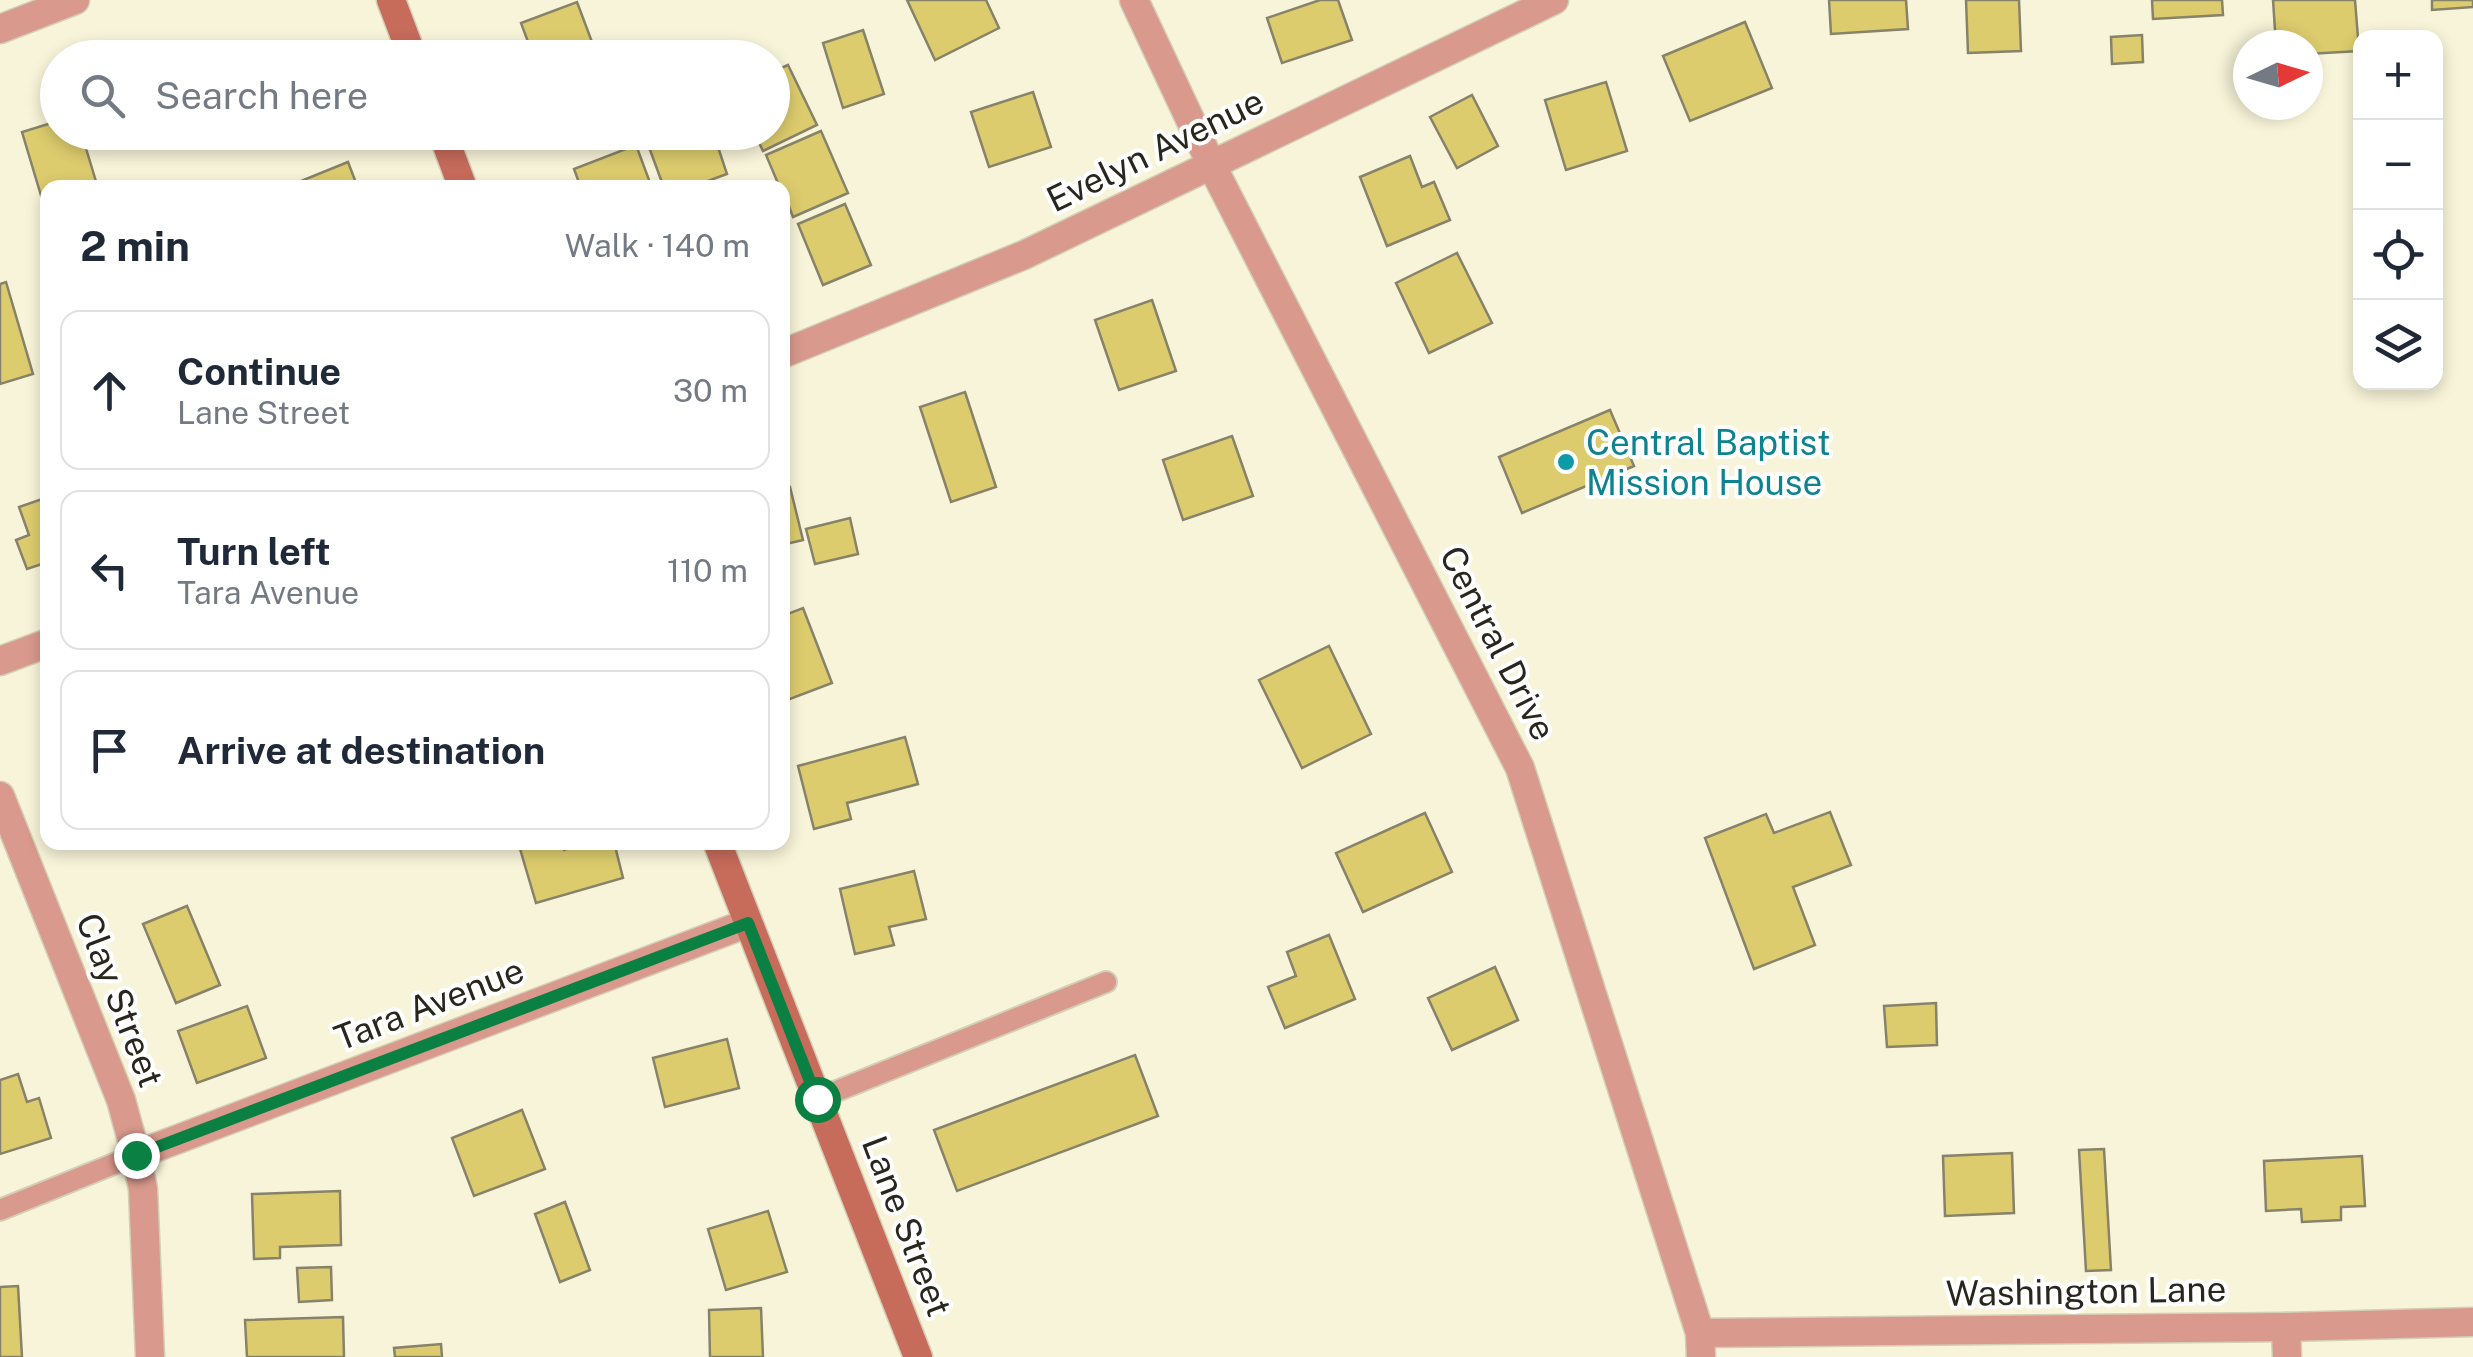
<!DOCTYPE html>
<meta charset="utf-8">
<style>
body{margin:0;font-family:"Public Sans",sans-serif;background:#f6f6f7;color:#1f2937}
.controls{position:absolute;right:30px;top:30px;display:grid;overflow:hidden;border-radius:20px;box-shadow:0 5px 15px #0003}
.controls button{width:90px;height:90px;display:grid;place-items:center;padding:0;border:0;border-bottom:2px solid #e0e1e3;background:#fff;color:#1f2937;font:50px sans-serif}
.compass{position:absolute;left:2233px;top:30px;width:90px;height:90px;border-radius:50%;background:#fff;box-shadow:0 5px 15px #0003;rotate:85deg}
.stop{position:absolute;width:30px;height:30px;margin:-22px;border:8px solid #0b8043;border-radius:50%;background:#fff}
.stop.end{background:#0b8043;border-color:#fff;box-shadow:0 2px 10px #0008}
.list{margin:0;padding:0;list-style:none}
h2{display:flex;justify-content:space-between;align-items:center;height:130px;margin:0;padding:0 40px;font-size:42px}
h2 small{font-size:32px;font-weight:400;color:#747a83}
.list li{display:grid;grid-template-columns:65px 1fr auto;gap:30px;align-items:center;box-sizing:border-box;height:160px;margin:0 20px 20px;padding:0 20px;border:2px solid #e0e1e3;border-radius:20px}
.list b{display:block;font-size:38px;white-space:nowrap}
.list p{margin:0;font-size:32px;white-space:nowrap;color:#747a83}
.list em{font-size:32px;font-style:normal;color:#747a83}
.icon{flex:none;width:55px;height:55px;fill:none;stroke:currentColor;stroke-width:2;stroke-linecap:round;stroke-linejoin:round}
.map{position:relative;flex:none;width:2473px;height:1357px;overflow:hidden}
.search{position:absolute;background:#fff;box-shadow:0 5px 15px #0003;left:40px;top:40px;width:750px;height:110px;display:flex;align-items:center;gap:25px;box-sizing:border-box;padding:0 35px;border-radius:55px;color:#747a83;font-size:38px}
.panel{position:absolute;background:#fff;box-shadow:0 5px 15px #0003;left:40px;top:180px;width:750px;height:670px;border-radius:20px}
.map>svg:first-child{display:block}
.building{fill:#ddcc6d;stroke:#87826a;stroke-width:2.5}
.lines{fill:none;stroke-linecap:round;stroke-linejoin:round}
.service-casing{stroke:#d3cfb7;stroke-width:24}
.minor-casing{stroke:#d3cfb7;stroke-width:31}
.secondary-casing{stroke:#d3cfb7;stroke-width:31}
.service{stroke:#d9998d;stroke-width:20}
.minor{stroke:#d9998d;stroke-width:28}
.secondary{stroke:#c76b5b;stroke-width:28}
.route{stroke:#0b8043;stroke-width:12}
.culture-dot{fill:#0f9aa8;stroke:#fff;stroke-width:4}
.labels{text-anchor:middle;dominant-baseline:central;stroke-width:8;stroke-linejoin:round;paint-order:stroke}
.street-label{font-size:35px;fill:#29271d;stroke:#fff}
.culture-label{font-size:35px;fill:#0d838f;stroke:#fff;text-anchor:start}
</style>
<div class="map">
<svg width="2473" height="1357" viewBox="0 0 2473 1357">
<rect width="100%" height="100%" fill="#f8f4d9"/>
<g class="building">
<polygon points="907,0 986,0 999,28 935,60"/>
<polygon points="1320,0 1338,0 1352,40 1282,63 1267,18"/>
<polygon points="1829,0 1906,0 1908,29 1831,34"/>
<polygon points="1966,0 2019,0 2021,51 1968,53"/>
<polygon points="2152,0 2222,0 2223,15 2153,19"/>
<polygon points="2273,0 2355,0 2359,51 2308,54 2308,45 2276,45"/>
<polygon points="2432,0 2473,0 2473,7 2432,10"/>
<polygon points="577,2 598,58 534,58 521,23"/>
<polygon points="1745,22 1772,88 1690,121 1663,56"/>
<polygon points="863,30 884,94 843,108 823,43"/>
<polygon points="2142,35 2143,62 2112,64 2111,37"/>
<polygon points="788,65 817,125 763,151 754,132 772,132 772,72"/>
<polygon points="1606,82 1627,151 1566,170 1545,100"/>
<polygon points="1033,92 1051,147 989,167 971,112"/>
<polygon points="1472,95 1498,146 1457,168 1430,117"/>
<polygon points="58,121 58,132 81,132 98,188 48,188 48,219 22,132"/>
<polygon points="821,131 848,193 793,217 782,188 780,188 766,155"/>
<polygon points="664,132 713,132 727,174 689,188 664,188 646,139"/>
<polygon points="636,145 652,188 581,188 574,169"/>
<polygon points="1410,156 1422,187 1434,182 1450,220 1387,246 1360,177"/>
<polygon points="348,162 358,188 293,188 291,185"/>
<polygon points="845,204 871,265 823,285 798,224"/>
<polygon points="1457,253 1492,323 1429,353 1396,283"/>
<polygon points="6,282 33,374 0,384 0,284"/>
<polygon points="1152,300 1176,371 1119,390 1095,320"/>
<polygon points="965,392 996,487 951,502 920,407"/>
<polygon points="1610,410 1634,466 1522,513 1499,457"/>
<polygon points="1232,436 1253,496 1183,520 1163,460"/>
<polygon points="790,487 803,540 782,545 782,489"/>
<polygon points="48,497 48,562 27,569 16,540 29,535 19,507"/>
<polygon points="850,518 858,554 815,564 806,529"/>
<polygon points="803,608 832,683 782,702 782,616"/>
<polygon points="1329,646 1371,734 1302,768 1259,680"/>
<polygon points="905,737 918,784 847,803 851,819 814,829 798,766"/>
<polygon points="1830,812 1851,865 1793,887 1815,945 1754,969 1705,838 1766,814 1774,833"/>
<polygon points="1425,813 1452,872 1363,912 1336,853"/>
<polygon points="518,842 562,842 564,850 589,842 614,842 623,878 536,903"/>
<polygon points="914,871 926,919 889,927 894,945 855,954 840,889"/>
<polygon points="187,906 220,985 176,1003 143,924"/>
<polygon points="1329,935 1355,999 1285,1028 1268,987 1296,976 1287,952"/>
<polygon points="1495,967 1518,1020 1452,1050 1428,998"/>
<polygon points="1936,1003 1937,1045 1887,1047 1884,1006"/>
<polygon points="247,1006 266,1058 197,1083 178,1031"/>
<polygon points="727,1039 739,1088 665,1107 653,1058"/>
<polygon points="1135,1055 1158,1116 957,1191 934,1130"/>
<polygon points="18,1074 27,1102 39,1098 51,1138 0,1154 0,1080"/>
<polygon points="522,1110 545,1169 474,1196 452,1138"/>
<polygon points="2104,1149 2111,1270 2086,1271 2079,1150"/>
<polygon points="2012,1153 2014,1213 1945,1216 1943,1156"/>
<polygon points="2362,1156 2365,1206 2341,1207 2341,1220 2302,1222 2301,1209 2266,1211 2264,1161"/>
<polygon points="340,1191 341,1245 280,1247 280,1258 254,1259 252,1194"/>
<polygon points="565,1202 590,1270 560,1282 535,1214"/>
<polygon points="768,1211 787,1272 726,1290 708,1229"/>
<polygon points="331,1267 332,1300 299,1302 297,1268"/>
<polygon points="18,1286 22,1357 0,1357 0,1287"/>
<polygon points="761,1308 763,1357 710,1357 709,1310"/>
<polygon points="343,1317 344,1357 247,1357 245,1320"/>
<polygon points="441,1344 442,1357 395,1357 394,1348"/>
</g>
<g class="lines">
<g class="service-casing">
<g id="service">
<polyline points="817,1099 1106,982"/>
<polyline points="0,1210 136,1155"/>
</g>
</g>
<g class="minor-casing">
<g id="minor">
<polyline points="1134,0 1211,164 1520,768 1700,1333 1701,1357"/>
<polyline points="0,29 75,0"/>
<polyline points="782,354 1024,255 1554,0"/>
<polyline points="0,661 48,643"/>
<polyline points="0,796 121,1100 136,1155 143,1189 150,1357"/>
<polyline points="136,1155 748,923"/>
<polyline points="2286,1327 2287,1357"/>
<polyline points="1700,1333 2286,1327 2473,1322"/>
</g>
</g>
<g class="secondary-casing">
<g id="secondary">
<polyline points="391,0 413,58"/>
<polyline points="442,132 463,188"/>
<polyline points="717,842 918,1357"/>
</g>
</g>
<use href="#service" class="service"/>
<use href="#minor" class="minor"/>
<use href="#secondary" class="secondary"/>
</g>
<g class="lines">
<polyline class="route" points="136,1155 748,923 817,1099"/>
</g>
<circle class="culture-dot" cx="1566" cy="462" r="10"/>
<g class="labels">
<g class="street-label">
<text transform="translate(1155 150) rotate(-26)">Evelyn Avenue</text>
<text transform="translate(1498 643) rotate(63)">Central Drive</text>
<text transform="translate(120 1000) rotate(69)">Clay Street</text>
<text transform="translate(429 1004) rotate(-21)">Tara Avenue</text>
<text transform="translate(907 1226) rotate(69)">Lane Street</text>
<text transform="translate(2086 1291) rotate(-1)">Washington Lane</text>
</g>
<g class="culture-label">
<text x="1586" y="442">Central Baptist<tspan x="1586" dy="40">Mission House</tspan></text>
</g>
</g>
</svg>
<div class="controls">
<button>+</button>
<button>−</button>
<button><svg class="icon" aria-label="locate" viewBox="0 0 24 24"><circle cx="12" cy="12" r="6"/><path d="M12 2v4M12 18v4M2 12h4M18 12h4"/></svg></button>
<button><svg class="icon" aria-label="layers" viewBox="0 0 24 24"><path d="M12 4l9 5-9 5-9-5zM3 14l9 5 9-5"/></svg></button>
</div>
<svg class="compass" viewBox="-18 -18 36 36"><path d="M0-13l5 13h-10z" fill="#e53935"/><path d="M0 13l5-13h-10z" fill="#747a83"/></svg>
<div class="stop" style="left:817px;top:1099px"></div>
<div class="stop end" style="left:136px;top:1155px"></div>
<div class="search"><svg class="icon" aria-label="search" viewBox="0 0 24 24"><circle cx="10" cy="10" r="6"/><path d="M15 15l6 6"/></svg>Search here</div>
<section class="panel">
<h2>2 min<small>Walk · 140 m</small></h2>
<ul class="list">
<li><svg class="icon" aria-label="ahead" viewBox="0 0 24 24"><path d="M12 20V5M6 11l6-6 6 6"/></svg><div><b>Continue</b><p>Lane Street</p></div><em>30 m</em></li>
<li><svg class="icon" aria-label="left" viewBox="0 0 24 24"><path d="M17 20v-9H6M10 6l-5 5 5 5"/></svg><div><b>Turn left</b><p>Tara Avenue</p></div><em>110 m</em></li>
<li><svg class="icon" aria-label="arrive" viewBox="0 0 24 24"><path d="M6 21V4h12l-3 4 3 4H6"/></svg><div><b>Arrive at destination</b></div></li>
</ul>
</section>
</div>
